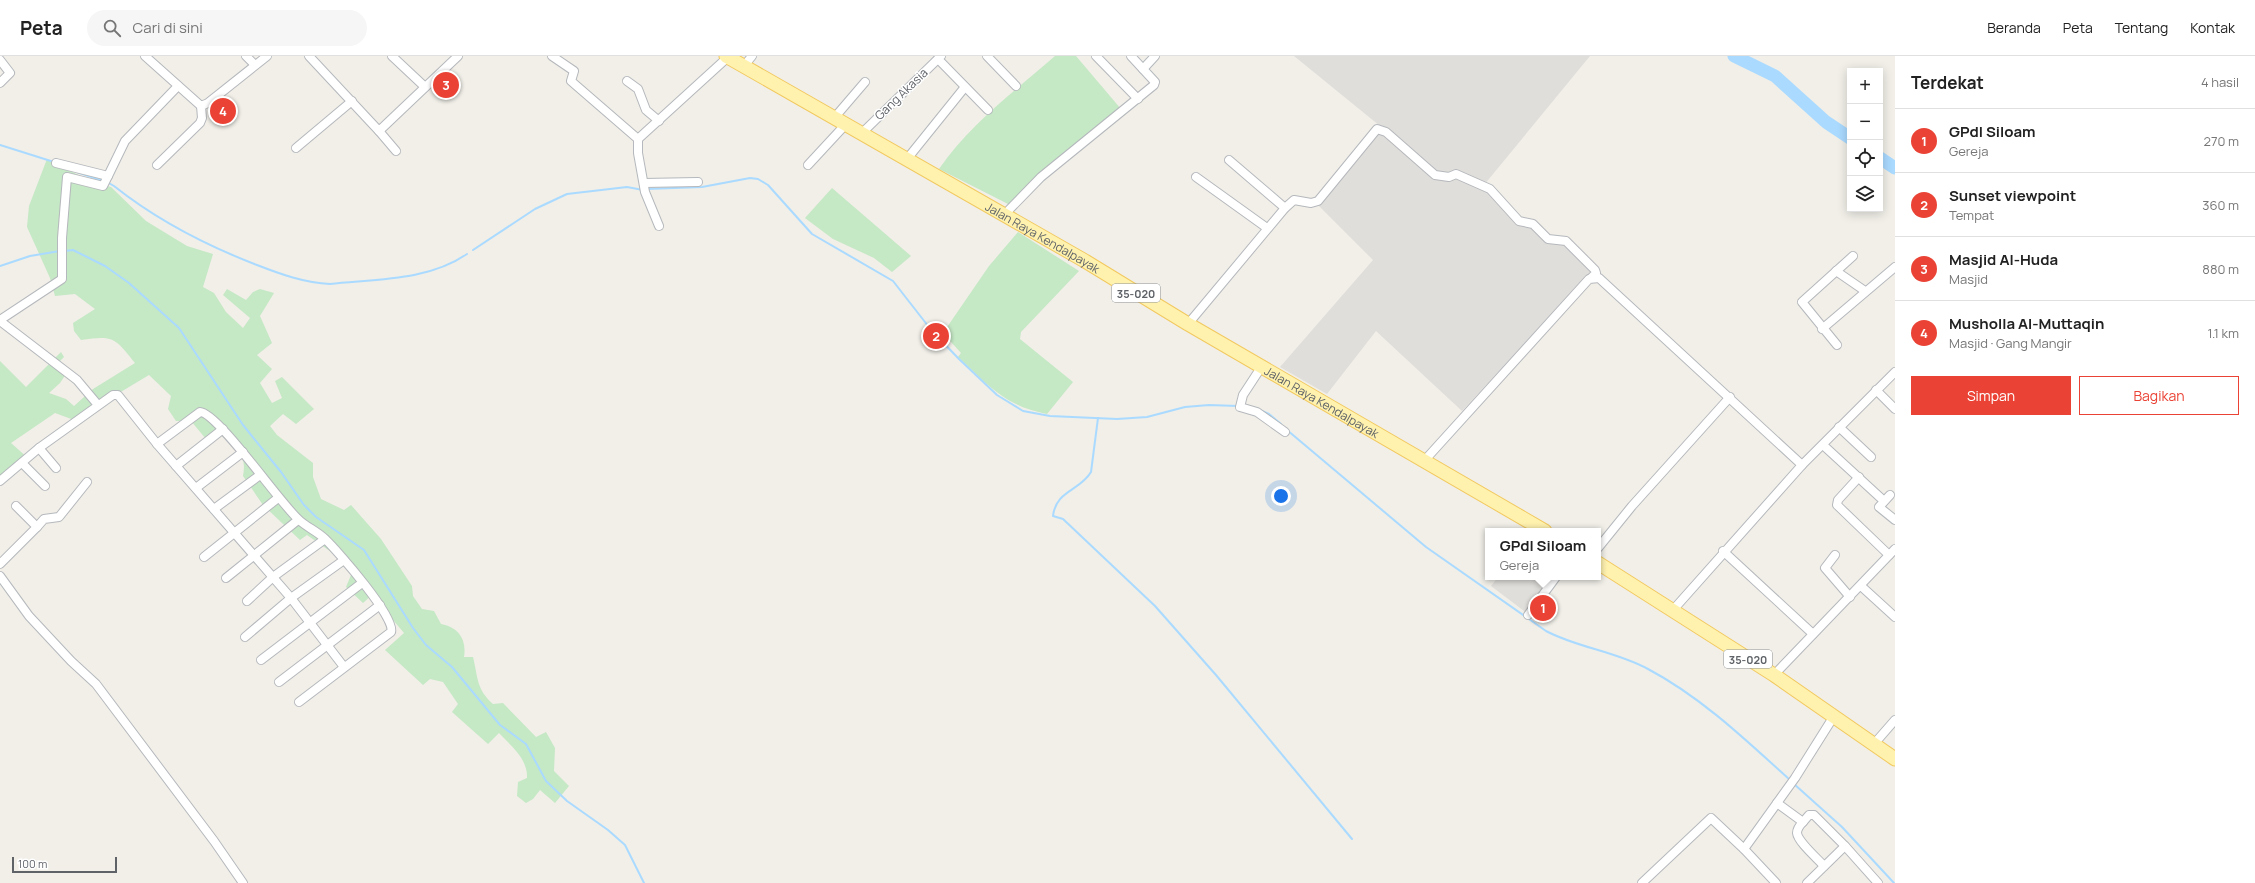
<!DOCTYPE html>
<html lang="id">
<meta charset="utf-8">
<style>
body{margin:0;font-family:Manrope,sans-serif;background:#f6f6f6;color:#222}
.controls{position:absolute;right:12px;top:12px;display:grid;overflow:hidden;border-radius:0px;box-shadow:0 2px 10px #0003}
.controls button{width:36px;height:36px;display:grid;place-items:center;padding:0;border:0;border-bottom:1px solid #e0e0e0;background:#fff;color:#222;font:20px sans-serif}
.scale{position:absolute;left:12px;bottom:10px;width:105px;box-sizing:border-box;padding-left:4px;border:2px solid #5f6368;border-top:0;font-size:11px;line-height:14px;white-space:nowrap;color:#5f6368;-webkit-text-stroke:3px #fff;paint-order:stroke}
.you{position:absolute;left:1281px;top:440px;width:14px;height:14px;margin:-10px;border:3px solid #fff;border-radius:50%;background:#1a73e8;box-shadow:0 0 0 6px #1a73e833}
.badge{display:grid;place-items:center;width:26px;height:26px;border-radius:50%;background:#ea4335;color:#fff;font-size:13px;font-weight:700}
.pin{position:absolute;translate:-50% -50%;border:2px solid #fff;box-shadow:0 1px 4px #0006}
.popup{position:absolute;left:1485px;top:472px;width:116px;height:52px;box-sizing:border-box;display:grid;place-content:center;border-radius:0px;background:#fff;filter:drop-shadow(0 1px 3px #0005);font-size:13px;white-space:nowrap;color:#767676}
.popup b{font-size:15px;color:#222}
.popup::after{content:'';position:absolute;left:50%;top:100%;margin-left:-8px;border:8px solid transparent;border-top-color:#fff}
.list{margin:0;padding:0;list-style:none}
h2{display:flex;justify-content:space-between;align-items:center;height:52px;margin:0;padding:0 16px;font-size:17px}
h2 small{font-size:13px;font-weight:400;color:#767676}
.list li{display:grid;grid-template-columns:26px 1fr auto;gap:12px;align-items:center;box-sizing:border-box;height:64px;padding:0 16px;border-top:1px solid #e0e0e0}
.list b{display:block;font-size:15px;white-space:nowrap}
.list p{margin:0;font-size:13px;white-space:nowrap;color:#767676}
.list em{font-size:13px;font-style:normal;color:#767676}
.actions{display:flex;gap:8px;padding:12px 16px}
.actions a{flex:1;padding:9px 0;border:1px solid #ea4335;border-radius:0px;text-align:center;font-size:14px;color:#ea4335}
.actions .main{background:#ea4335;color:#fff}
.icon{flex:none;width:22px;height:22px;fill:none;stroke:currentColor;stroke-width:2;stroke-linecap:round;stroke-linejoin:round}
.map{position:relative;flex:none;width:1895px;height:827px;overflow:hidden}
header{display:flex;align-items:center;gap:24px;box-sizing:border-box;height:56px;padding:0 20px;background:#fff;border-bottom:1px solid #e0e0e0}
header strong{font-size:19px}
nav{display:flex;gap:22px;margin-inline-start:auto;font-size:14px}
.search{width:280px;height:36px;background:#f6f6f6;display:flex;align-items:center;gap:10px;box-sizing:border-box;padding:0 14px;border-radius:22px;color:#767676;font-size:15px}
main{display:flex}
aside{flex:1;background:#fff}
.map>svg:first-child{display:block}
.industrial{fill:#e0deda}
.green{fill:#c5e8c5}
.lines{fill:none;stroke-linecap:round;stroke-linejoin:round}
.stream{stroke:#aadaff;stroke-width:2}
.river{stroke:#aadaff;stroke-width:13}
.street-casing{stroke:#b5b8bc;stroke-width:10}
.primary-casing{stroke:#f2c960;stroke-width:15}
.street{stroke:#fff;stroke-width:8}
.primary{stroke:#fff2af;stroke-width:13}
.labels{text-anchor:middle;dominant-baseline:central;stroke-width:3;stroke-linejoin:round;paint-order:stroke}
.shield{fill:#fff;stroke:#8f9295;stroke-width:1}
.shield-label{font-size:11px;font-weight:bold;fill:#5f6368}
.street-label{font-size:12px;fill:#5f6368;stroke:#fff}
</style>
<header>
<strong>Peta</strong>
<div class="search"><svg class="icon" aria-label="search" viewBox="0 0 24 24"><circle cx="10" cy="10" r="6"/><path d="M15 15l6 6"/></svg>Cari di sini</div>
<nav><a>Beranda</a><a>Peta</a><a>Tentang</a><a>Kontak</a></nav>
</header>
<main>
<div class="map">
<svg width="1895" height="827" viewBox="0 0 1895 827">
<rect width="100%" height="100%" fill="#f1efe8"/>
<g class="industrial">
<polygon points="1294,0 1590,0 1484,129 1439,118"/>
<polygon points="1379,76 1385,77 1436,122 1445,125 1460,121 1489,137 1514,166 1522,170 1530,170 1545,186 1564,187 1591,215 1462,355 1376,275 1327,338 1280,311 1373,204 1318,149"/>
<polygon points="1498,521 1554,521 1528,558 1491,530"/>
</g>
<g class="green">
<path d="M1055,0H1076L1121,53L1010,149L939,113C969,69 1015,35 1055,0Z"/>
<path d="M47,103L90,125L111,131L146,165L187,190L213,198L203,231L214,237L226,256L243,272L250,262L223,239L227,233L246,244L253,236L260,233L274,237L260,260L272,287L257,299L272,313L260,327L272,347L282,342L275,325L282,321L314,353L296,368L283,358L270,370L277,379L313,407V421L321,443L344,454L351,449L381,483L412,530L413,540L422,553L434,555L441,568C458,571 467,583 464,601H473C478,621 476,633 493,648L503,647L536,681L546,676L555,692L554,715L569,730L555,747L540,734L533,743L526,747L517,740L518,726L527,722C528,703 511,690 499,677L488,688L452,656L458,648L443,626L430,623L423,629L385,594L404,577L372,539L363,547L346,531L354,512L307,479L300,484L263,449L243,420C247,400 238,391 224,378L206,383L191,365H176L168,353L171,340L149,319L74,364L55,357L11,387L29,403L0,426V305L26,331L61,296L64,301L56,309L66,318L60,327L49,337L66,343L74,350L93,333L135,307C115,282 114,279 81,284L74,275L73,267L95,253L75,238L55,240L50,222L27,171L29,150Z"/>
<polygon points="832,132 911,200 892,216 874,202 833,183 805,162"/>
<path d="M1018,176L1079,215L1021,276L1020,283L1073,326L1047,358C1006,351 987,328 958,301L961,297L943,277L989,210Z"/>
</g>
<g class="lines">
<g class="stream">
<polyline points="0,89 54,106"/>
<polyline points="77,116 103,125"/>
<path d="M107,126L114,130C158,165 205,189 257,209C280,218 305,227 330,228C376,223 428,225 467,198"/>
<polyline points="647,133 702,131 750,122 758,123 768,129 812,178 893,225 932,275 959,303 997,339 1023,355 1050,360 1117,363 1147,361 1185,351 1209,349 1238,350"/>
<polyline points="473,194 535,153 567,138 627,131 643,134"/>
<polyline points="65,195 73,194 105,210 129,227 179,272 243,369 281,416 304,449 316,461 364,494 413,572 426,589 452,611 500,669 526,688 546,725 567,745 608,774 625,789 644,827"/>
<polyline points="0,210 30,200 60,195"/>
<polyline points="1262,355 1269,358 1281,368"/>
<path d="M1098,362L1091,416C1080,435 1056,434 1053,460L1063,463L1155,550L1216,619L1352,783"/>
<path d="M1287,374L1426,491L1546,575C1578,592 1615,595 1648,613C1701,641 1746,684 1791,725"/>
<polyline points="1794,728 1842,771 1894,827"/>
</g>
<g class="river">
<polyline points="1734,0 1775,20 1826,66 1850,82"/>
<polyline points="1880,102 1895,112"/>
</g>
<g class="street-casing">
<g id="street">
<polyline points="145,0 201,50 208,47 267,0"/>
<polyline points="246,0 255,9"/>
<polyline points="309,0 379,75 458,0"/>
<polyline points="392,0 425,31"/>
<polyline points="552,0 574,15 571,25 638,83"/>
<polyline points="987,0 1016,30"/>
<polyline points="1096,0 1138,43"/>
<polyline points="938,3 988,54"/>
<polyline points="0,4 10,17 0,27"/>
<polyline points="744,10 752,0"/>
<polyline points="1143,13 1155,0"/>
<polyline points="627,25 638,33 646,54 659,65"/>
<polyline points="835,61 865,26"/>
<polyline points="379,75 396,95"/>
<polyline points="862,77 941,0"/>
<polyline points="296,92 352,45"/>
<polyline points="907,103 965,31"/>
<polyline points="1229,104 1285,152"/>
<polyline points="56,107 108,120 125,85 178,30"/>
<polyline points="157,109 200,67 202,62 201,50"/>
<polyline points="808,109 846,68"/>
<polyline points="1196,121 1267,172"/>
<polyline points="644,127 698,126"/>
<polyline points="1004,159 1041,121 1154,29 1155,26 1131,0"/>
<polyline points="659,170 645,136 638,97 638,83 728,1"/>
<polyline points="1836,215 1865,235"/>
<polyline points="0,264 62,223 62,182 67,121 103,130 108,120"/>
<polyline points="0,265 77,324 98,349"/>
<polyline points="1188,268 1285,152 1294,144 1311,147 1318,145 1377,73 1386,76 1435,119 1449,121 1456,118 1490,133 1519,165 1533,168 1548,183 1566,185 1595,214 1596,217 1591,222"/>
<polyline points="1822,273 1895,211"/>
<polyline points="1837,289 1802,246 1853,200"/>
<polyline points="1262,310 1243,339 1240,351 1257,356 1285,376"/>
<polyline points="1876,334 1895,353"/>
<polyline points="1839,371 1871,401"/>
<path d="M157,388L200,356C217,356 280,447 298,463C306,471 317,475 325,483C337,494 397,563 391,576L299,646"/>
<polyline points="1823,389 1884,445"/>
<polyline points="39,392 56,412"/>
<polyline points="1424,405 1589,223 1599,222 1802,409"/>
<polyline points="22,407 45,430"/>
<polyline points="176,410 223,373"/>
<polyline points="1859,421 1838,444 1837,449 1889,499"/>
<polyline points="0,425 39,392 113,339 118,339 157,388 291,542 344,611"/>
<polyline points="196,432 243,396"/>
<polyline points="1890,439 1879,451 1895,464"/>
<polyline points="214,453 260,419"/>
<polyline points="37,471 44,463 59,461 87,426"/>
<polyline points="1598,492 1632,450 1730,341"/>
<polyline points="1723,495 1813,578"/>
<polyline points="1835,499 1825,512 1850,541"/>
<polyline points="204,501 278,442"/>
<polyline points="0,508 37,471 16,450"/>
<polyline points="0,520 29,560 71,605 96,628 214,785 243,827"/>
<polyline points="226,522 298,464"/>
<polyline points="1861,530 1895,561"/>
<polyline points="247,545 273,521 325,483"/>
<polyline points="1673,554 1802,409 1895,316"/>
<polyline points="1528,559 1556,521"/>
<polyline points="245,581 291,542 344,504"/>
<polyline points="261,604 362,527"/>
<polyline points="1774,619 1895,493"/>
<polyline points="279,626 380,549"/>
<polyline points="1874,688 1895,664"/>
<path d="M1777,747L1803,766C1800,769 1797,773 1797,777C1798,786 1818,803 1824,810"/>
<polyline points="1803,766 1809,759 1814,759 1845,790 1807,827"/>
<polyline points="1845,790 1878,827"/>
<polyline points="1744,793 1795,722 1834,660"/>
<polyline points="1642,827 1711,762 1744,793 1776,827"/>
</g>
</g>
<g class="primary-casing">
<g id="primary">
<path id="s1" d="M726,0L1085,205L1188,268L1545,475"/>
<polyline points="1598,507 1774,619 1895,703"/>
</g>
</g>
<use href="#street" class="street"/>
<use href="#primary" class="primary"/>
</g>
<g class="labels">
<g class="shield">
<rect x="1112" y="228" width="48" height="18" rx="3"/>
<rect x="1724" y="594" width="48" height="18" rx="3"/>
</g>
<g class="shield-label">
<text x="1136" y="237">35-020</text>
<text x="1748" y="603">35-020</text>
</g>
<g class="street-label">
<text transform="translate(901 38) rotate(-44)">Gang Akasia</text>
<text stroke="none"><textPath href="#s1" startOffset="365">Jalan Raya Kendalpayak</textPath></text>
<text stroke="none"><textPath href="#s1" startOffset="689">Jalan Raya Kendalpayak</textPath></text>
</g>
</g>
</svg>
<div class="controls">
<button>+</button>
<button>−</button>
<button><svg class="icon" aria-label="locate" viewBox="0 0 24 24"><circle cx="12" cy="12" r="6"/><path d="M12 2v4M12 18v4M2 12h4M18 12h4"/></svg></button>
<button><svg class="icon" aria-label="layers" viewBox="0 0 24 24"><path d="M12 4l9 5-9 5-9-5zM3 14l9 5 9-5"/></svg></button>
</div>
<div class="scale">100 m</div>
<div class="you"></div>
<div class="pin badge" style="left:1543px;top:552px">1</div>
<div class="popup"><b>GPdI Siloam</b>Gereja</div>
<div class="pin badge" style="left:936px;top:280px">2</div>
<div class="pin badge" style="left:446px;top:29px">3</div>
<div class="pin badge" style="left:223px;top:55px">4</div>
</div>
<aside>
<h2>Terdekat<small>4 hasil</small></h2>
<ul class="list">
<li><span class="badge">1</span><div><b>GPdI Siloam</b><p>Gereja</p></div><em>270 m</em></li>
<li><span class="badge">2</span><div><b>Sunset viewpoint</b><p>Tempat</p></div><em>360 m</em></li>
<li><span class="badge">3</span><div><b>Masjid Al-Huda</b><p>Masjid</p></div><em>880 m</em></li>
<li><span class="badge">4</span><div><b>Musholla Al-Muttaqin</b><p>Masjid · Gang Mangir</p></div><em>1.1 km</em></li>
</ul>
<div class="actions"><a class="main">Simpan</a><a>Bagikan</a></div>
</aside>
</main>
